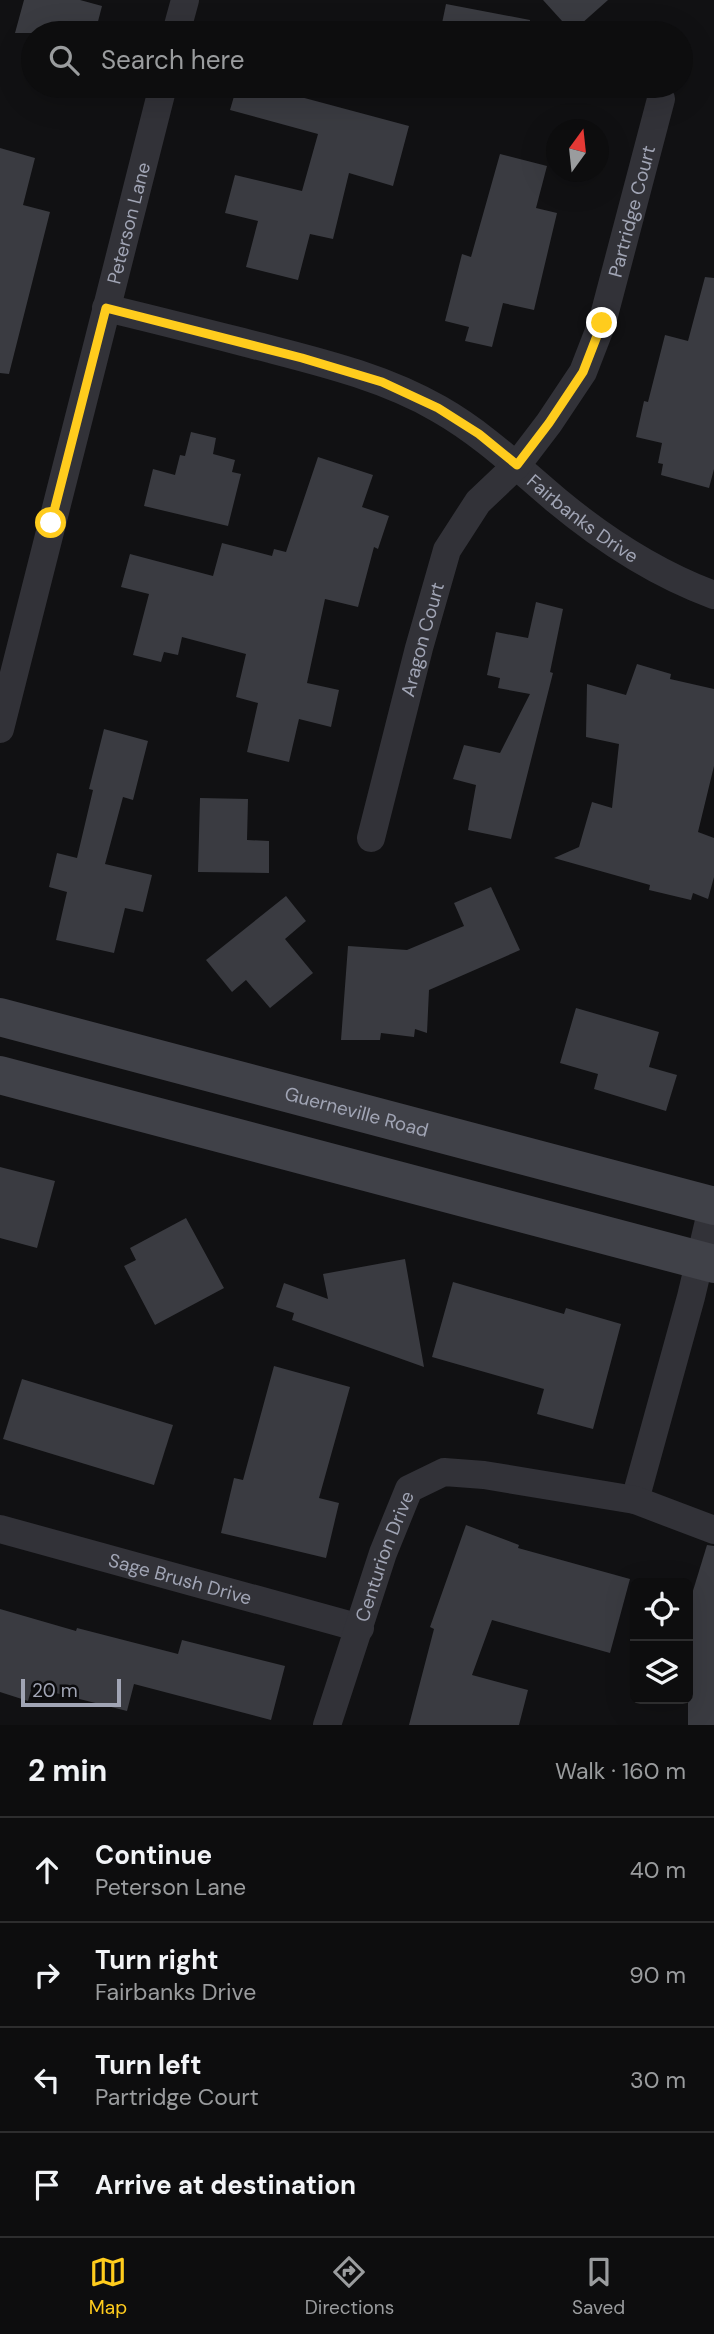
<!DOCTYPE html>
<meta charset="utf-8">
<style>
body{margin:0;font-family:"DM Sans",sans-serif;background:#161617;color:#f1f3f6}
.controls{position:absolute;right:21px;bottom:21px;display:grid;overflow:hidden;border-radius:10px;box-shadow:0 7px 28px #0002}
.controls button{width:63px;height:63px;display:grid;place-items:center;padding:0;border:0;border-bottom:2px solid #2d2d2e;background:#0d0d0e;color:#f1f3f6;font:35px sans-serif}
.compass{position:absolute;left:546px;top:119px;width:63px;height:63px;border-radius:50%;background:#0d0d0e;box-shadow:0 7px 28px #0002;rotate:15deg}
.scale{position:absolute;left:21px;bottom:18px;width:100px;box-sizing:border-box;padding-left:7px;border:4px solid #a1a5b5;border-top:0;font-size:19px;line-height:24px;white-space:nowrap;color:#a1a5b5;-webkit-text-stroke:5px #0c0c0e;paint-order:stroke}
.stop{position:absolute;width:21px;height:21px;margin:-16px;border:5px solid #ffcc1d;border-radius:50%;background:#fff}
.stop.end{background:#ffcc1d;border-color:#fff;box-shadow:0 2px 7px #0008}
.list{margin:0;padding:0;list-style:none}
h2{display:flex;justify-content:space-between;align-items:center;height:91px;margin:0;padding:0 28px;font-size:30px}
h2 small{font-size:23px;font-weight:400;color:#9a9c9e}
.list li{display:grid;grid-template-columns:46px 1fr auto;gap:21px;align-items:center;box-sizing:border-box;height:105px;padding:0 28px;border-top:2px solid #2d2d2e}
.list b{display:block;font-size:26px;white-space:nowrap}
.list p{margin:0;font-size:23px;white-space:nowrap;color:#9a9c9e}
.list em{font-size:23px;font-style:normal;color:#9a9c9e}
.icon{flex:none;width:38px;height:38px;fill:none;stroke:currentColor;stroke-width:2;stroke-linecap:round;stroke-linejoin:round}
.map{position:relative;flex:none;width:714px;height:1725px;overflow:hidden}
.search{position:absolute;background:#0d0d0e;box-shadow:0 7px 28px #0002;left:21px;right:21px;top:21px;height:77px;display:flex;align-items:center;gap:18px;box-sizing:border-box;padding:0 24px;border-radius:38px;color:#9a9c9e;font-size:26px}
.sheet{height:511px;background:#0d0d0e}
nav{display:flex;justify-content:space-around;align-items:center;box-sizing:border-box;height:98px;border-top:2px solid #2d2d2e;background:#0d0d0e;font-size:19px;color:#9a9c9e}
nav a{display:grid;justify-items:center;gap:4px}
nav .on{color:#ffcc1d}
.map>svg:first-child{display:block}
.building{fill:#3a3b41}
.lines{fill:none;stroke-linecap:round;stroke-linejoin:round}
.minor{stroke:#323238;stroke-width:28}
.secondary{stroke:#404148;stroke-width:38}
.route{stroke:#ffcc1d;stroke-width:9}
.labels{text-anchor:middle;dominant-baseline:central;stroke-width:7;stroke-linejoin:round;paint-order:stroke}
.street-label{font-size:19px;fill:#a1a5b5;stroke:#0c0c0e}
</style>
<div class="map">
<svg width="714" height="1725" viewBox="0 0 714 1725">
<rect width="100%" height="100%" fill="#111113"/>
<g class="building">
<polygon points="24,0 80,0 102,6 95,33 15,33"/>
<polygon points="543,0 608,0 572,32"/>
<polygon points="446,4 530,20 529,33 440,33"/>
<polygon points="237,86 299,86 297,96 409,126 393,186 349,173 333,239 310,234 298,280 246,267 258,221 225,213 235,175 302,191 318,134 230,110"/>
<polygon points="0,148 35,158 23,205 50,212 9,374 0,373"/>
<polygon points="500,154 547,166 536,208 557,213 534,310 503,303 492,347 465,341 469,327 445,321 462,254 471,257"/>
<polygon points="705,277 714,278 714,469 709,488 661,475 663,464 658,463 662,443 636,437 644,401 648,402 665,335 688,341"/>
<polygon points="191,432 216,438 213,454 235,460 232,472 241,474 228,526 144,506 153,469 175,475 180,455 185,456"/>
<polygon points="318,457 373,475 362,507 389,516 378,549 374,547 358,607 325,599 307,683 339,690 331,727 299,719 289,762 247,752 258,703 236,697 246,654 182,637 178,655 164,652 161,662 133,655 149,594 121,587 130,554 213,576 222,543 272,556 274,549 286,552"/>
<polygon points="536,602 563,609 550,672 553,673 511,839 468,830 476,785 453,779 464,745 500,753 530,694 498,688 500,678 487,675 496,632 528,638"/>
<polygon points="637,664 671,674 670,679 714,689 714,766 698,832 714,838 714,877 708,899 693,893 691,900 649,890 650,885 554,858 579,847 592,802 612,808 619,744 586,737 587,684 626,695"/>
<polygon points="104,729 148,741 133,800 123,797 105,864 152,875 143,912 125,908 114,953 56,940 67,892 49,887 57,853 77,858 93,790 89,789"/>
<polygon points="200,798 248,799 247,840 269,841 269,873 198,872"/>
<polygon points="491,887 520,950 429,990 427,1033 415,1029 414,1037 381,1033 380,1040 341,1040 348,946 407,950 464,926 454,903"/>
<polygon points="286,896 306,921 285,939 313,973 270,1008 246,980 232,992 206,960"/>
<polygon points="576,1008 659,1032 649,1067 677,1075 666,1111 594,1089 598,1074 560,1063"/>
<polygon points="0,1167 55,1181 37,1248 0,1238"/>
<polygon points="186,1218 224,1288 155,1325 124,1266 136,1260 130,1248"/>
<polygon points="405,1259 424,1367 292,1320 294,1313 276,1307 284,1283 328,1299 323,1274"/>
<polygon points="453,1282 564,1314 566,1308 621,1324 593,1429 537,1414 544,1389 432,1357"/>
<polygon points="274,1366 350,1387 319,1498 339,1503 326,1558 221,1533 234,1478 243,1480"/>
<polygon points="22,1379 173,1425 154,1485 3,1439"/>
<polygon points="466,1525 519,1545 518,1548 630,1579 610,1653 492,1620 472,1675 528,1690 519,1725 409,1725 434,1629 430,1627"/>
<polygon points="707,1545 714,1546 714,1725 688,1725 688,1607"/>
<polygon points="0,1609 76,1631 77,1628 178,1654 182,1640 285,1666 271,1720 134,1684 127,1711 32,1687 28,1701 0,1692"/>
</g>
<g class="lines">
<g class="minor">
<polyline points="176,33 185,0"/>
<path id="s1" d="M106,308C161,321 215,335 270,349C328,364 387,379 439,409C483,434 518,468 556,500C603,539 657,574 714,595"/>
<path id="s2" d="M0,729L163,86"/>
<path id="s3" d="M371,838L419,648L447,550L478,502L517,465L549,423L583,372L602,323L661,99"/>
<polyline points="635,1500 691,1297 714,1200"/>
<path id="s4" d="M0,1529L360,1628"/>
<path id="s5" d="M327,1725L383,1553L409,1489L444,1472L484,1475L635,1500L714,1530"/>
</g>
<g class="secondary">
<path id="s6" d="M0,1017L714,1206"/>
<polyline points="0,1075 714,1264"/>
</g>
</g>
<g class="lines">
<polyline class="route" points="51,523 106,308 302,358 382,382 438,408 479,434 517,465 549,423 583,372 602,323"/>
</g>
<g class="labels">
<g class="street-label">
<text stroke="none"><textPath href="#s3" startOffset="691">Partridge Court</textPath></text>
<text stroke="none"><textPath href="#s2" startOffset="522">Peterson Lane</textPath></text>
<text stroke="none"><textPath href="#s1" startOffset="530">Fairbanks Drive</textPath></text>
<text stroke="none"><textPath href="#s3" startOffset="205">Aragon Court</textPath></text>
<text stroke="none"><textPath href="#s6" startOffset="369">Guerneville Road</textPath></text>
<text stroke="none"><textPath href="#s5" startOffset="178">Centurion Drive</textPath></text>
<text stroke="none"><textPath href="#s4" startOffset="187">Sage Brush Drive</textPath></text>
</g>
</g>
</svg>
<div class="controls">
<button><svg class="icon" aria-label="locate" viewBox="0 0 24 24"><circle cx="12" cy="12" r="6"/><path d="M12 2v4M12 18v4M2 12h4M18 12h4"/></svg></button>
<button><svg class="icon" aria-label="layers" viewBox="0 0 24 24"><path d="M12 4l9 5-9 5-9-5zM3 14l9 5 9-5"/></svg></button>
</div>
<svg class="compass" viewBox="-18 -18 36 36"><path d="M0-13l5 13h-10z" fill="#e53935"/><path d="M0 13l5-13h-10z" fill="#9a9c9e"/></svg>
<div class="scale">20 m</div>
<div class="stop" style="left:51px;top:523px"></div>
<div class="stop end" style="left:602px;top:323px"></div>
<div class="search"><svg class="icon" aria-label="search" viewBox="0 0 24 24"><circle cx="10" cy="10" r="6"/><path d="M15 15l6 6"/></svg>Search here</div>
</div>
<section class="sheet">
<h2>2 min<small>Walk · 160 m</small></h2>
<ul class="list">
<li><svg class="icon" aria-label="ahead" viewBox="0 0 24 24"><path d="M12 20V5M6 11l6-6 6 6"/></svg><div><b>Continue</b><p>Peterson Lane</p></div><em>40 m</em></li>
<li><svg class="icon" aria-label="right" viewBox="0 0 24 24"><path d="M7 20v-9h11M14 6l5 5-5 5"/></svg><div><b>Turn right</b><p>Fairbanks Drive</p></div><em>90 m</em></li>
<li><svg class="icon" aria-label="left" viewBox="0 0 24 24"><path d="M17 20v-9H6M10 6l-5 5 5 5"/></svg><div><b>Turn left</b><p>Partridge Court</p></div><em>30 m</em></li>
<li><svg class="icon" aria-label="arrive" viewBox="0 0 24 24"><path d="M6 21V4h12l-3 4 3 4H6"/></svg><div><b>Arrive at destination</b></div></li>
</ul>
</section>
<nav>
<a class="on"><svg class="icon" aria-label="map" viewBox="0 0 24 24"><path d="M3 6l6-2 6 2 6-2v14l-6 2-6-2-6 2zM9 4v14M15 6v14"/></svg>Map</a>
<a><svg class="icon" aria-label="directions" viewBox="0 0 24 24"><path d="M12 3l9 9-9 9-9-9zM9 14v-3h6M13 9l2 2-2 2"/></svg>Directions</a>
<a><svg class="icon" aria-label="saved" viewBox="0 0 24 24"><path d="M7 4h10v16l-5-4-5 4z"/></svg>Saved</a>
</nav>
